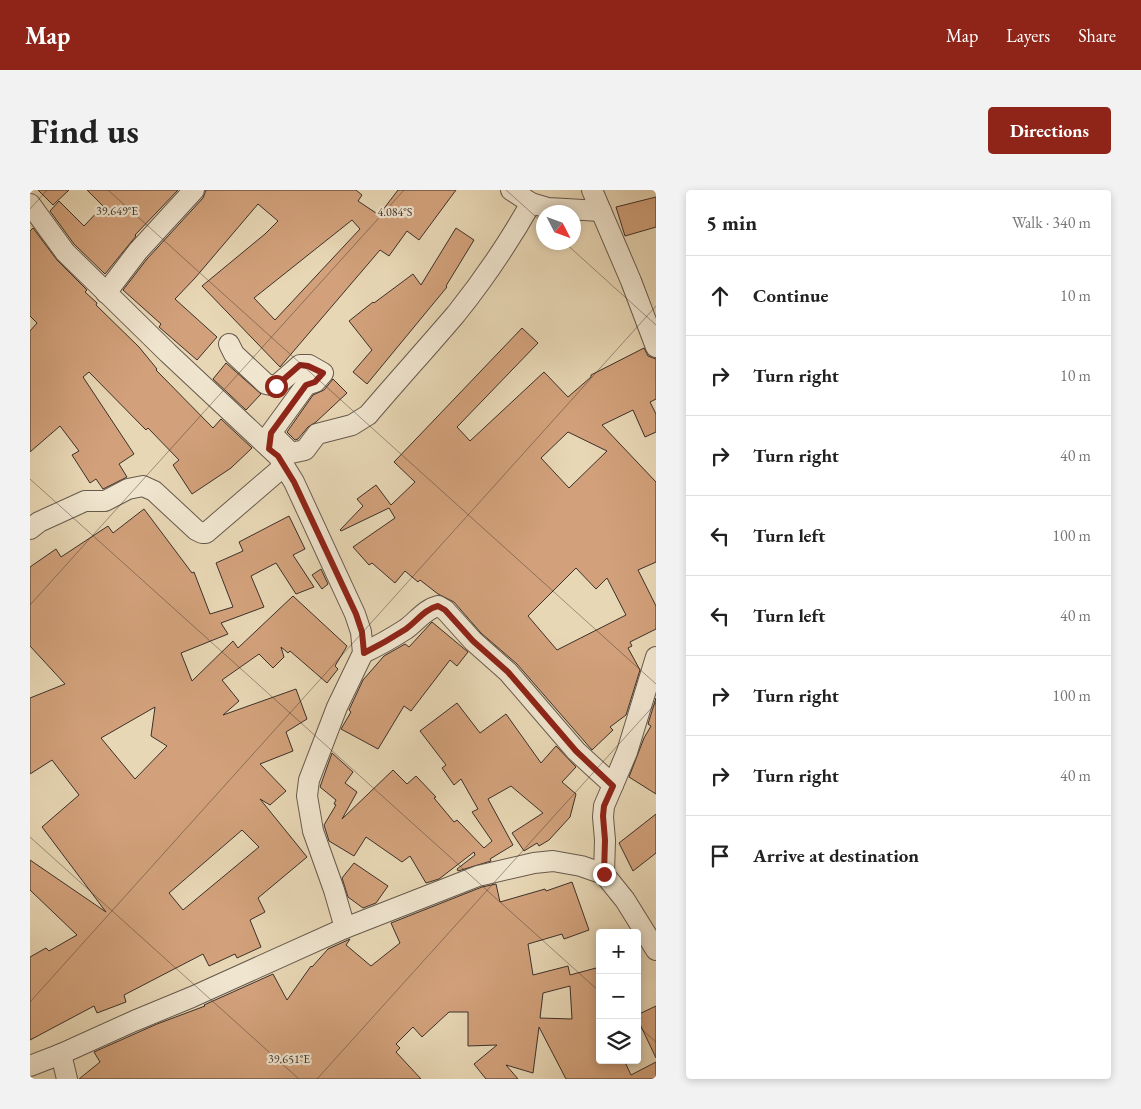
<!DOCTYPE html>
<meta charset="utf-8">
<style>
body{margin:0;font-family:"EB Garamond",serif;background:#f2f2f2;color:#222}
.controls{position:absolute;right:15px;bottom:15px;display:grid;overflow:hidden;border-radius:5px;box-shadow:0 2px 8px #0003}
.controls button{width:45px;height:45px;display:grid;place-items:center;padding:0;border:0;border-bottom:1px solid #e0e0e0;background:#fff;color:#222;font:25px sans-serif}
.compass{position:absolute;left:506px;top:15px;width:45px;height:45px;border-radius:50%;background:#fff;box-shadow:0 2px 8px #0003;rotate:132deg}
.stop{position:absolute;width:15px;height:15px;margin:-11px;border:4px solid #8f2418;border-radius:50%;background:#fff}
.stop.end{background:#8f2418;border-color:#fff;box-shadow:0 1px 5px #0008}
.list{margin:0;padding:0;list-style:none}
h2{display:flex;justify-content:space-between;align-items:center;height:65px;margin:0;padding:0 20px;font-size:21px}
h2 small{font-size:16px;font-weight:400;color:#767676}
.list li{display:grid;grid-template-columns:32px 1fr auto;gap:15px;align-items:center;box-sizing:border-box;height:80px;padding:0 20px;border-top:1px solid #e0e0e0}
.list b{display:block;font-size:19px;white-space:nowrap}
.list em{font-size:16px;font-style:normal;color:#767676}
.icon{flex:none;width:28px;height:28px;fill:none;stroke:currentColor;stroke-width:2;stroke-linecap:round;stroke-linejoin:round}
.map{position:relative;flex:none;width:626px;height:889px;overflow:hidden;border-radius:5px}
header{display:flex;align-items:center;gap:30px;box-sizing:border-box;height:70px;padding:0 25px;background:#8f2418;color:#fff}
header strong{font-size:24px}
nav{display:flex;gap:28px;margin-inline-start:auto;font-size:18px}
.intro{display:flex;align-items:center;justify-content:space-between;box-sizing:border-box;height:120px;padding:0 30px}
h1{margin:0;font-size:35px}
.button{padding:12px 22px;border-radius:5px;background:#8f2418;color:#fff;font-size:18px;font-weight:700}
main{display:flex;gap:30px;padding:0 30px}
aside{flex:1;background:#fff;border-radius:5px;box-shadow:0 2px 8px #0003}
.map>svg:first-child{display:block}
.building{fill:#d2a17b;stroke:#3c302a;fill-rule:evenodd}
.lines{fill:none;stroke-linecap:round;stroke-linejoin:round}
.minor-casing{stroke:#675a4d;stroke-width:22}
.minor{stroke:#f0e5cf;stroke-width:20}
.route{stroke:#8f2418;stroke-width:6}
.ticks{fill:none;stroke:#3c302a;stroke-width:1;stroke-opacity:0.45}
.ticks-label{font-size:12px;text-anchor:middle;fill:#3c302a;stroke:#f0e5cf;stroke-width:4.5;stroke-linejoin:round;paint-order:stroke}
</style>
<header>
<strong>Map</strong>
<nav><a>Map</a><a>Layers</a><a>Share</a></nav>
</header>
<div class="intro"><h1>Find us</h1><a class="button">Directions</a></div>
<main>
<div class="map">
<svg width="626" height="889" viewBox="0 0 626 889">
<rect width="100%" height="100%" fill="#e8d7b5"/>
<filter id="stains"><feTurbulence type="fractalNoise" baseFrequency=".004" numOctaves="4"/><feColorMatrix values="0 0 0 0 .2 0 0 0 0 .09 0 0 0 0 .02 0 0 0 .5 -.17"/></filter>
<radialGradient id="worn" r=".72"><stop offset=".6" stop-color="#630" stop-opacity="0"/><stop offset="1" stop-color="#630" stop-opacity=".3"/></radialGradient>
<g class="building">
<polygon points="8,0 39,0 23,15"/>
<polygon points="57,0 148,0 105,45 106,46 75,84 44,54 20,21 29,11 54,36 73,16"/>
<path d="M176,0H326L332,5L328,11L349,25L368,0H426L389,50L377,41L359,66L350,60L250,177L172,96L235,44L248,31L228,14L165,88L145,109L187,147L167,170L129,137L131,134L93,100L117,69L173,8ZM322,30L330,39L245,130L224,108Z"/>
<polygon points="626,7 626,37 595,46 586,17"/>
<polygon points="3,38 27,70 57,100 55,102 67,113 66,115 109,157 127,179 126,180 183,238 191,229 222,258 201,278 162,304 143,275 149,270 118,238 116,240 59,182 53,187 104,264 89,274 97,287 73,299 66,289 60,293 42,265 49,261 30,236 0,262 0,141 7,133 0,126 0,41"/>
<polygon points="426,38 444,50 416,96 417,97 337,194 323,182 342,160 319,131 343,112 344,113 383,84 391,95"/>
<path d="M492,138L508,153L427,237L440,251L514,182L538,207L561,187V185L614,158L618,166L626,169V209L620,212L626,224V242L615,247L603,220L572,235L626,292V372L608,380L626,416V439L600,452L602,456L598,458L610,480L596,525L580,537L583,540L562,560L487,474L451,443L424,412L408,404L390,390L388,392L375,381L365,393L342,373L339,375L323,357L365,328L359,318L311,341L310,340L333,316L327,309L346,295L361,315L385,292L364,272ZM538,242L577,261L539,298L511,268ZM546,378L566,399L577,388L596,425L527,460L498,426Z"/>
<polygon points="196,173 231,204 216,220 183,189"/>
<polygon points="303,189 317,203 286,232 278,237 268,249 265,250 257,242 283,205 294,200"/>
<path d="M114,319L162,383L164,382L180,424L203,417L186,373L213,361L209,352L259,326L275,359L263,365L284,397L266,404L246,373L221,386L234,417L191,433L198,444L151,463L162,491L203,451L208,458L263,406L317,456L305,476L308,479L297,493L260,461L258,463L251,457L254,467L243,478L229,464L192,490L209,511L193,525L266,499L277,529L256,542L263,561L230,574L256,601L240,615L230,609L277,667L228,708L235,722L220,730L231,757L207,768L205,764L179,776L173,764L94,805L96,812L67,823L64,816L0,850V767L16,758L19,761L47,745L0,700V670L76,722L12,637L49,605L22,570L0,584V508L35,494L0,456V377L26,359L31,367L78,336L83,343ZM125,517L121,546L137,556L105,589L71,548ZM212,640L229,657L153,720L139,703Z"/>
<polygon points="291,379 298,394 292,399 282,385"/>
<polygon points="402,432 438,462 427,476 420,470 381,521 374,516 348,559 311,539 321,522 319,520 333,490 354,466 375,454 379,457"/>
<polygon points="626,508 626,604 599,587 614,548 621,536 618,534"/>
<polygon points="427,513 450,543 476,524 511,573 526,556 546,577 532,592 546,604 540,627 519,650 509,656 507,653 494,661 482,643 513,623 481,596 458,609 483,655 460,669 461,671 428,681 427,679 445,665 444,662 409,689 396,693 380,666 372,672 336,647 324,666 299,651 294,635 306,615 304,614 306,610 290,597 302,563 323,582 315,593 327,602 312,629 363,580 377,594 386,586 406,607 404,608 424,632 427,630 454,658 462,651 442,622 448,619 431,589 424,595 412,578 416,575 390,541"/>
<polygon points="626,624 626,663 603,681 589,653"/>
<polygon points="324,673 358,696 346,713 333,718 318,707 312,688"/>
<path d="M542,692L559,740L534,749L532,744L498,754L503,785L538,776L540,785L566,778L570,794V870H594L601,885L626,872V889H536L509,837L503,883L476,875L488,889H456L444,874L467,855L438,856V822H419L392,847L383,837L366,854L370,858L366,862L391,889H49L70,872L64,862L127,834L175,816L174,815L243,784L257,810L281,776L282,777L298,759L320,749L316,755L341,776L370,753L361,733L452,697L466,694L470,712L515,699L516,701ZM540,796L542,829L510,828L513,803Z"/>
<polygon points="626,816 626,868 607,828 607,825"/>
</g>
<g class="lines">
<g class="minor-casing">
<g id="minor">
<polyline points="481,0 501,13 518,18 571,21"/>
<polyline points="562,0 601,91 626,157"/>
<polyline points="0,14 35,62 138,163 248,266 264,292 325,424 331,442 333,463 307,517 279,590 277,606 283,641 304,700 315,738"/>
<polyline points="76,103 108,61 164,0"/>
<polyline points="199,154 204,164 236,194 246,196 270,175 279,175 293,183 285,192 276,195 241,243 239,257"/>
<path d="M243,245L261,263L275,260L287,244L322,235L338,225C367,191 397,158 426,124C454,89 479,52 501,13"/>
<polyline points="0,339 9,332 55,311 75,311 98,299 113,296 124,301 166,340 172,343 176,343 254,276"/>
<path d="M333,463C348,456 362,448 376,439C387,431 395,419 408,416L415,420L443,451L478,482L546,561L583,595L574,616L573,627L575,650L574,684"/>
<polyline points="583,595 597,562 626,467"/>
<polyline points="31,864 37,889"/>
<polyline points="0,876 31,864 104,831 162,807 315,738 448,686 504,673 523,671 551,676 574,684 595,710 626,760"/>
</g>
</g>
<use href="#minor" class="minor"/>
</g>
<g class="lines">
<path class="route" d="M246,196L270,175L278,176L293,183L285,192L276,195L241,243L239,259L248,266L264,292L326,424L332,442L334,463C348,456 362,448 376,439C387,431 395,419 408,416L415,420L443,451L478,482L546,561L583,596L574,616L573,626L575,650L574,684"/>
</g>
<path class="ticks" d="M78,0L626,494M476,0L514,34M0,19L17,0M534,52L626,135M0,289L570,802M0,415L374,0M0,647L269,889M0,812L626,116M607,835L626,852M287,889L626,513"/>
<g class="ticks-label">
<text x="87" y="25">39.649°E</text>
<text x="365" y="26">4.084°S</text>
<text x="259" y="873">39.651°E</text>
</g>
<rect width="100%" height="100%" filter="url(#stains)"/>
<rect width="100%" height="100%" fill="url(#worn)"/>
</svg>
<div class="controls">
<button>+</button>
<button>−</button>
<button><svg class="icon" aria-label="layers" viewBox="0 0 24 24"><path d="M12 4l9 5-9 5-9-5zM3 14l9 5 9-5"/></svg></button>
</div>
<svg class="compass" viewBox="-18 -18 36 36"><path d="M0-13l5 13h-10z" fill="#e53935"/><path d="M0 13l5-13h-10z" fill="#767676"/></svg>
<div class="stop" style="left:246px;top:196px"></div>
<div class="stop end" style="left:574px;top:684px"></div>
</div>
<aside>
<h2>5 min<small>Walk · 340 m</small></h2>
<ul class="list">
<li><svg class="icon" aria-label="ahead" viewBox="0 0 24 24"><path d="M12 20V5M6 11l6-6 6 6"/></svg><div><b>Continue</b></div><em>10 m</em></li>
<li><svg class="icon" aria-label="right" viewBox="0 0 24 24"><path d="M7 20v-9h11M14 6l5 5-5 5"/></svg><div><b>Turn right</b></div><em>10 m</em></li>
<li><svg class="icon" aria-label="right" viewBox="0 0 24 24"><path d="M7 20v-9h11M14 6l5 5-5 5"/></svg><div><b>Turn right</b></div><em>40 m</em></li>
<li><svg class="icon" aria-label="left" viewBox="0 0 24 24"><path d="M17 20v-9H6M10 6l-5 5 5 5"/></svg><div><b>Turn left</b></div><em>100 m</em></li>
<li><svg class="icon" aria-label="left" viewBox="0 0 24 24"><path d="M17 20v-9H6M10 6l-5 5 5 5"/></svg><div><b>Turn left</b></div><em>40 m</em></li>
<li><svg class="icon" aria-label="right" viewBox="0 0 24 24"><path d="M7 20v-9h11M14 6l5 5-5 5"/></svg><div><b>Turn right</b></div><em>100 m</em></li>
<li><svg class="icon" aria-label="right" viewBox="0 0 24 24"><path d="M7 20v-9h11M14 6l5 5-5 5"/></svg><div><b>Turn right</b></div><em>40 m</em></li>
<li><svg class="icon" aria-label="arrive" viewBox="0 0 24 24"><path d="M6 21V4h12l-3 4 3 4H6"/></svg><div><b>Arrive at destination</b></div></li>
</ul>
</aside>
</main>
